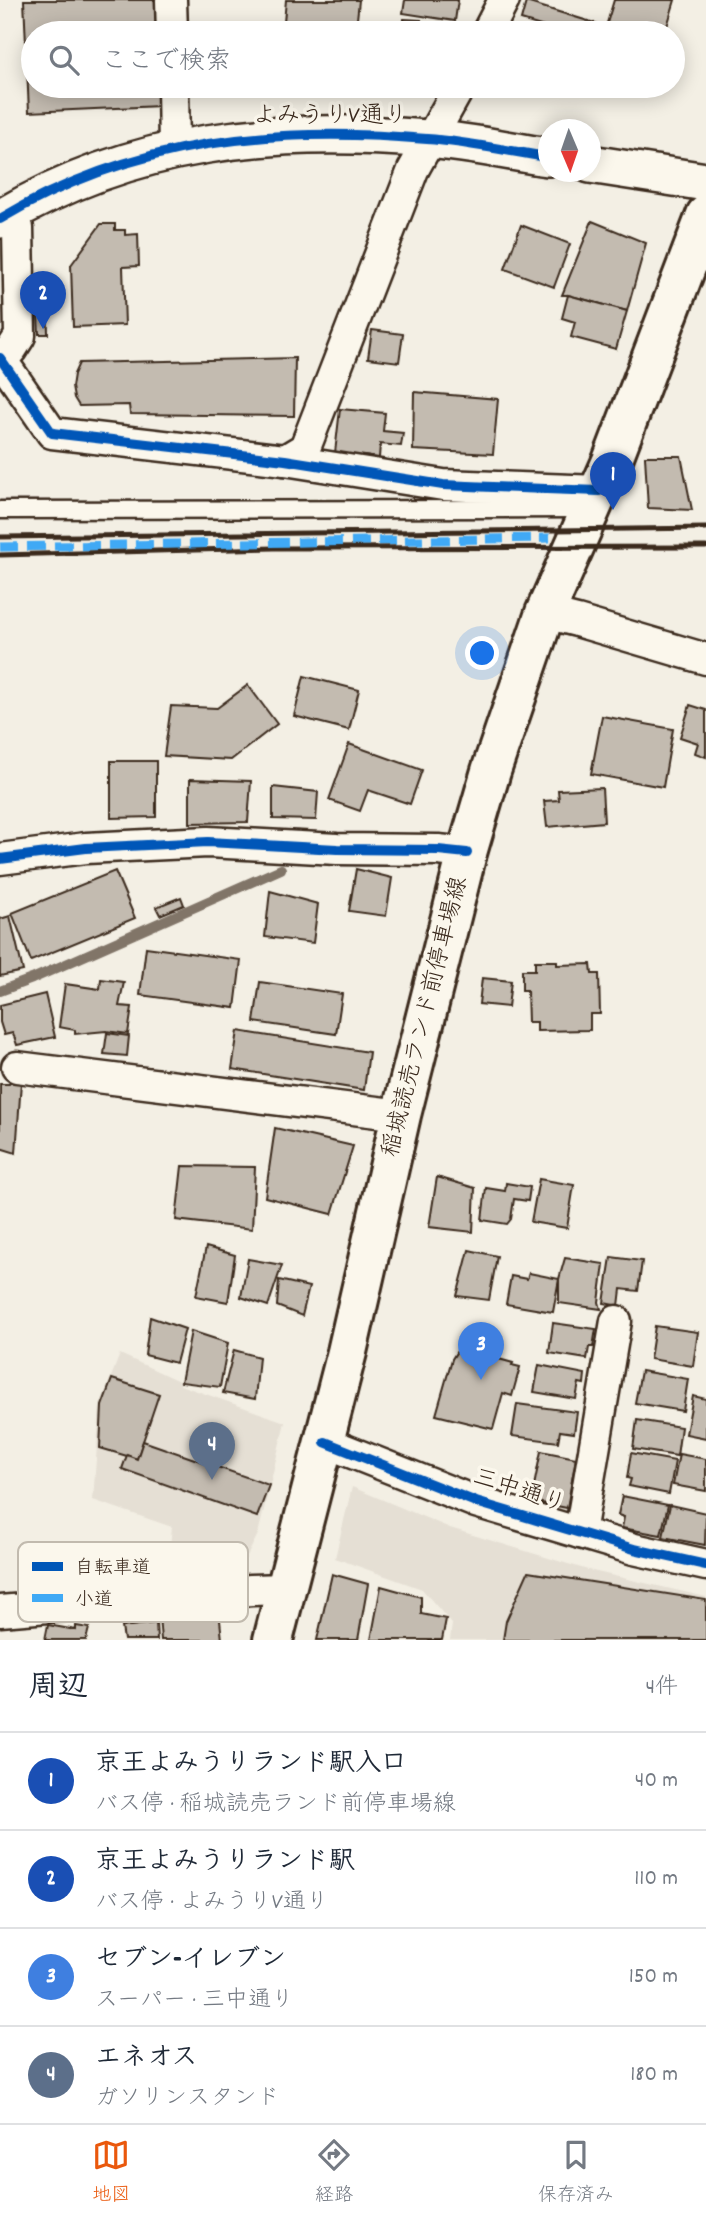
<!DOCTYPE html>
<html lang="ja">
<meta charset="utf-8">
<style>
body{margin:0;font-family:Dekko,"Klee One",sans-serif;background:#f2f2f3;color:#1f2937}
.compass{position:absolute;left:538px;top:119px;width:63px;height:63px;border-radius:50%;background:#fff;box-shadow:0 4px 18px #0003;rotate:178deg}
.you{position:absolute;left:483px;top:654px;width:24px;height:24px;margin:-18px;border:5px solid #fff;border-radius:50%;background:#1a73e8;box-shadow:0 0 0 10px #1a73e833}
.badge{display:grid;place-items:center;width:46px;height:46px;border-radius:50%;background:#ea580c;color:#fff;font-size:23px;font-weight:700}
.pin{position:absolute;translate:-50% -58px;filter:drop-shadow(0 2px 4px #0008)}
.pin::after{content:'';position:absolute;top:37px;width:24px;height:21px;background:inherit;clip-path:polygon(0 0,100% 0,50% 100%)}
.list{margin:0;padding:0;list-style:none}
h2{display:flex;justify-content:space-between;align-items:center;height:91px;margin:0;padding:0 28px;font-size:30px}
h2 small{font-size:23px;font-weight:400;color:#747a83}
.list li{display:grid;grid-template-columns:46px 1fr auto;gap:21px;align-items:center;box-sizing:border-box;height:98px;padding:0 28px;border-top:2px solid #e0e1e3}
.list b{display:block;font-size:26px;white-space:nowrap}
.list p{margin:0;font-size:23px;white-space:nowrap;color:#747a83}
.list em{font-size:23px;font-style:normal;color:#747a83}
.icon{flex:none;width:38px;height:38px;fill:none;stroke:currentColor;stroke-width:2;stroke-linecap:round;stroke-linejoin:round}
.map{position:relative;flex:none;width:706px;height:1640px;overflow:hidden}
.search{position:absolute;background:#fff;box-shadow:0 4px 18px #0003;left:21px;right:21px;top:21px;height:77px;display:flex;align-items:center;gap:18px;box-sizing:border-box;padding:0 24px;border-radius:38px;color:#747a83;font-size:26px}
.sheet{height:483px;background:#fff}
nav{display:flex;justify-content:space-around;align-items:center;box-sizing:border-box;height:98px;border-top:2px solid #e0e1e3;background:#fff;font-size:19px;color:#747a83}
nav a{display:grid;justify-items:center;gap:4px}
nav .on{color:#ea580c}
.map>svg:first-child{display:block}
.built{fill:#e5dfd4}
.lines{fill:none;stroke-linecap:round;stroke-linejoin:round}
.stream{stroke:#817468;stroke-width:10}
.building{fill:#c3bbb0;stroke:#3b2a1e;stroke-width:2}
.service-casing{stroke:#3b2a1e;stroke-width:21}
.minor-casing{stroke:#3b2a1e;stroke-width:35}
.tertiary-casing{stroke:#3b2a1e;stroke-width:42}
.secondary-casing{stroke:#3b2a1e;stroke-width:44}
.service{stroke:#fbf7ec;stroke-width:16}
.minor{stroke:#fbf7ec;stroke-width:30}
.tertiary{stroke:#fbf7ec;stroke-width:37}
.secondary{stroke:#fbf7ec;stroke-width:38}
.rail{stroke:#3b2a1e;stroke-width:5}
.quiet{stroke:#3fa9f5;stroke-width:9;stroke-dasharray:18 9;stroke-linecap:butt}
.cycleway-casing{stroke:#fbf7ec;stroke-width:15}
.cycleway{stroke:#0057b8;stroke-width:10}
.labels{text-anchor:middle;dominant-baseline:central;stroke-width:7;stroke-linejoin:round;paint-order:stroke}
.street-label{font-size:24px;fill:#3b2a1e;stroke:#fbf7ec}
.key{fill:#fbf7ec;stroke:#c1baae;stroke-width:2}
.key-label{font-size:19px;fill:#3b2a1e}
</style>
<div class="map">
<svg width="706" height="1640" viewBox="0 0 706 1640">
<rect width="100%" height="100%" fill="#f3efe4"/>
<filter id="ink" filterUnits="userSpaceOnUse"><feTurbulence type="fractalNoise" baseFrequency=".0143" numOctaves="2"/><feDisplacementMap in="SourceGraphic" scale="14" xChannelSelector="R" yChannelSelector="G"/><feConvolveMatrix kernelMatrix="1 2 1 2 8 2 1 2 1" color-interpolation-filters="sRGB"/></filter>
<g filter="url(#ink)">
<g class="built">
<polygon points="120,1354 181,1382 180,1385 285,1422 258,1534 236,1578 166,1584 172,1527 93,1500 100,1405"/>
<polygon points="352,1487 450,1528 588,1570 706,1597 706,1640 450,1640 452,1624 422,1589 335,1558"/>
</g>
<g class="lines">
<polyline class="stream" points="0,991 32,979 281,869"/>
</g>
<g class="building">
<polygon points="24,0 155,0 156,33 33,33 33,86 159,86 160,106 29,112"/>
<polygon points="286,0 359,0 356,29 284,22"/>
<polygon points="405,0 458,0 455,21 403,13"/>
<polygon points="614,0 675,0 665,33 604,33"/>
<polygon points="526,2 601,25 598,33 564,33 521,20"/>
<polygon points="404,19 421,20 420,33 403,32"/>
<polygon points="318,86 396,86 396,93 318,94"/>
<rect x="407" y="86" width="36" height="4"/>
<polygon points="592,221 646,243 627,311 568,295 562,295"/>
<polygon points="101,224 115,224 115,230 125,230 125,235 138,234 139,266 123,267 125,325 73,327 71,265"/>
<polygon points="521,225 570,244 554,287 505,269"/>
<polygon points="47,295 48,334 39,334 37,296"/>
<polygon points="568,295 627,311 616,349 571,337 575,322 562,318"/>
<polygon points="372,330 403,334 399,362 368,358"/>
<polygon points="295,358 294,416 130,414 129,405 79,406 74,398 72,387 74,374 79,363"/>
<polygon points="414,392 498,399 493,454 413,450"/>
<polygon points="340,409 385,413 383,431 403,433 401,446 380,444 379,458 335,453"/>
<polygon points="645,456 681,456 692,510 648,508"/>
<polygon points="304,676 359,690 349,730 294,716"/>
<polygon points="248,685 277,724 231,760 164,756 171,706 217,708"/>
<polygon points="690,705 706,710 706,757 695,753 698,743 680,737"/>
<polygon points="602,716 673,729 663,787 591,774"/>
<polygon points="349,744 422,770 410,804 368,790 360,811 329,800"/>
<polygon points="111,761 156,761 156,817 111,818"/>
<polygon points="190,779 251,781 248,822 190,823"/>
<polygon points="273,787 318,792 316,820 273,819"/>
<polygon points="602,788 604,822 547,827 544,801 559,800 558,790"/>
<polygon points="356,869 392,878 386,916 349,911"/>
<polygon points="115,871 135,918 31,961 12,913"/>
<polygon points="270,891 318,904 313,943 265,937"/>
<polygon points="181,897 184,905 160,915 156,907"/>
<polygon points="10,916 23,971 0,976 0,919"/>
<polygon points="146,947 241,960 235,1008 140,995"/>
<polygon points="535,961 557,961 557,965 591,964 592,974 599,974 600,1014 590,1014 590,1030 537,1031 537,1022 528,1022 527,990 522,990 522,970 535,970"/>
<polygon points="482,978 511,981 508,1007 479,1004"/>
<polygon points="101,979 124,982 119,1006 132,1007 128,1034 106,1031 75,1034 75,1030 59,1027 65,984 100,989"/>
<polygon points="260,982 342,994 336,1034 254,1022"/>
<polygon points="45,994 55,1037 17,1045 13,1033 4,1035 0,1022 0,1005"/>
<polygon points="238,1031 369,1052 364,1090 232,1069"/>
<polygon points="107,1033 129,1036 127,1056 104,1054"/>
<polygon points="10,1082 21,1082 16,1153 0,1148 0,1084 9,1084"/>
<polygon points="275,1128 353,1146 332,1214 265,1197"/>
<polygon points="182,1166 255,1167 252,1229 176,1220"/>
<polygon points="437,1177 475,1188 473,1232 429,1227"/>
<polygon points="539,1179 574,1185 567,1228 531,1222"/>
<polygon points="506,1183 530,1187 528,1201 514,1199 511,1219 507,1224 482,1220 486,1188 505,1191"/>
<polygon points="206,1247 235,1255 228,1302 196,1296"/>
<polygon points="469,1250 497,1256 489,1300 457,1296"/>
<polygon points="611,1257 642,1261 638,1291 621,1289 619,1306 604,1303"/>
<polygon points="565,1258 604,1264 599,1302 601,1309 559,1303 559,1279"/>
<polygon points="248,1259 282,1265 268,1306 241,1297"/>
<polygon points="529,1273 559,1279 553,1312 506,1304 511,1276 527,1279"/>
<polygon points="279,1280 309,1287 302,1316 277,1306"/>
<polygon points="150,1317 185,1329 176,1363 145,1355"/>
<polygon points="553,1323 596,1329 593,1347 589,1347 587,1359 549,1353"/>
<polygon points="655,1326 698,1332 693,1366 650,1359"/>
<polygon points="191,1331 228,1343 220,1387 181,1382"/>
<polygon points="459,1348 513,1363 512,1365 520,1367 512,1396 503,1393 493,1429 436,1415 452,1359"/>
<polygon points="234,1350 259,1357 255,1399 223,1393"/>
<polygon points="539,1365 585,1374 584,1384 579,1383 576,1399 534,1392"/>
<polygon points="641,1371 688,1379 683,1411 635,1403"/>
<polygon points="112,1379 159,1394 137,1459 100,1448 102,1406"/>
<polygon points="693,1396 706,1399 706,1438 686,1434"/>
<polygon points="517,1404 577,1412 574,1433 560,1431 558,1442 512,1436"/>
<polygon points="637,1420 681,1427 677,1456 633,1449"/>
<polygon points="143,1441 269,1485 257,1517 122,1469 127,1455 137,1459"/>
<polygon points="541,1451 576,1458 567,1508 531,1501"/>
<polygon points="631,1453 675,1461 669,1494 629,1486 631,1479 627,1478"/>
<polygon points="679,1454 706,1459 706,1491 673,1485"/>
<polygon points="622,1496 668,1505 661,1535 622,1528 624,1517 618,1515"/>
<polygon points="670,1505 706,1513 705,1545 663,1537"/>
<polygon points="528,1572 706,1600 706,1640 503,1640 506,1621"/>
<polygon points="332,1574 368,1584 358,1640 317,1640"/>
<polygon points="381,1586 421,1597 421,1614 446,1619 442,1640 371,1640"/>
<polygon points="219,1610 222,1640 161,1640 159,1616"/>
<polygon points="156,1623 157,1640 124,1640 122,1627"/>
<polygon points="48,1625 76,1630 76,1626 89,1628 86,1640 45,1640"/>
</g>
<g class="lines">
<g class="service-casing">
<polyline id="service" points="0,510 589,509"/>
</g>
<g class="minor-casing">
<g id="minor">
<polyline points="171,0 172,33"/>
<polyline points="487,33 504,0"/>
<polyline points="173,86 174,149"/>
<polyline points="0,355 11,350 20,336 18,228 9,213"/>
<polyline points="0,358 52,433 285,460 443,485 599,491"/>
<polyline points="285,460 305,448 413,170 460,86"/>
<polyline points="545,613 577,621 706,659"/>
<polyline points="0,859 86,848 208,842 337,849 438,850 467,853"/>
<polyline points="17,1067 401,1115"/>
<polyline points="325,1442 476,1502 634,1549 706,1565"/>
<polyline points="580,1533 616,1321"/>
<polyline points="0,1611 251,1590 286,1589"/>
</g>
</g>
<g class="tertiary-casing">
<g id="tertiary">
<polyline points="590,164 706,182"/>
<path d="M0,219C134,139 275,126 427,139C468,142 508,151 548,157"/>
</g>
</g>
<g class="secondary-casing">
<polyline id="secondary" points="273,1640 347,1352 401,1115 467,853 491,771 545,613 612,461 706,215"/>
</g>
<use href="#service" class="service"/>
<use href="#minor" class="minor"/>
<use href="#tertiary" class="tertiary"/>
<use href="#secondary" class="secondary"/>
<g class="rail">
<polyline points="0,537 706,528"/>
<polyline points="0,555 274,548 706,547"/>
</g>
<polyline class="quiet" points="0,547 550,538"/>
<g class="cycleway-casing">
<g id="cycleway">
<path d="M0,219C134,139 275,126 427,139C468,142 508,151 548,157"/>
<polyline points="0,358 52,433 285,460 443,485 599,491"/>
<polyline points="0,859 86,848 208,842 337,849 438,850 467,853"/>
<polyline points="325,1442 476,1502 634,1549 706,1565"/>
</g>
</g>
<use href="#cycleway" class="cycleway"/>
</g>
</g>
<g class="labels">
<g class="street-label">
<text x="330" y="117">よみうりV通り</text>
<text transform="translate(426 1017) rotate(-76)">稲城読売ランド前停車場線</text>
<text transform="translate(519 1492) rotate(18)">三中通り</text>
</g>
</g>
<rect x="18" y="1542" width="230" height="80" rx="10" class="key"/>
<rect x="32" y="1562" width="31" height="9" fill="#0057b8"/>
<rect x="32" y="1594" width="31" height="8" fill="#3fa9f5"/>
<g class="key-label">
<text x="75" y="1573">自転車道</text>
<text x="75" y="1605">小道</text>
</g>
</svg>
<svg class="compass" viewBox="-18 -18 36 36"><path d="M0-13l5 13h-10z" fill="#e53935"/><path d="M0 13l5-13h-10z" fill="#747a83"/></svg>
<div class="you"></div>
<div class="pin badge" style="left:613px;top:510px;background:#1a4fb4">1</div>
<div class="pin badge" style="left:43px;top:329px;background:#1a4fb4">2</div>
<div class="pin badge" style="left:481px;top:1380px;background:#3f7fe0">3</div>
<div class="pin badge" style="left:212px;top:1480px;background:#5c6f8a">4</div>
<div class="search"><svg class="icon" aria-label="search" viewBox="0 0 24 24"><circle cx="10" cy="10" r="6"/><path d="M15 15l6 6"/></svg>ここで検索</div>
</div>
<section class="sheet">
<h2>周辺<small>4件</small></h2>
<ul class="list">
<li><span class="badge" style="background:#1a4fb4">1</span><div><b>京王よみうりランド駅入口</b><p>バス停 · 稲城読売ランド前停車場線</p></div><em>40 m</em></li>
<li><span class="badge" style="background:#1a4fb4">2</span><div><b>京王よみうりランド駅</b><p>バス停 · よみうりV通り</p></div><em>110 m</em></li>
<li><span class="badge" style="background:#3f7fe0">3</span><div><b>セブン-イレブン</b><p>スーパー · 三中通り</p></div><em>150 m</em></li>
<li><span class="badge" style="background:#5c6f8a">4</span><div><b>エネオス</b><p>ガソリンスタンド</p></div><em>180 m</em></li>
</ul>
</section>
<nav>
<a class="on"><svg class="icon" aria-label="map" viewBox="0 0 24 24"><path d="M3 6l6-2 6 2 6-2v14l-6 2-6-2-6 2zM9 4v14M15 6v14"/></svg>地図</a>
<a><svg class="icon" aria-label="directions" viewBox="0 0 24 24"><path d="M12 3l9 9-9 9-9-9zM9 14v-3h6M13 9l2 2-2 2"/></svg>経路</a>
<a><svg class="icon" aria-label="saved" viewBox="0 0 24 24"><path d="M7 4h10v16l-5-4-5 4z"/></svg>保存済み</a>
</nav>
